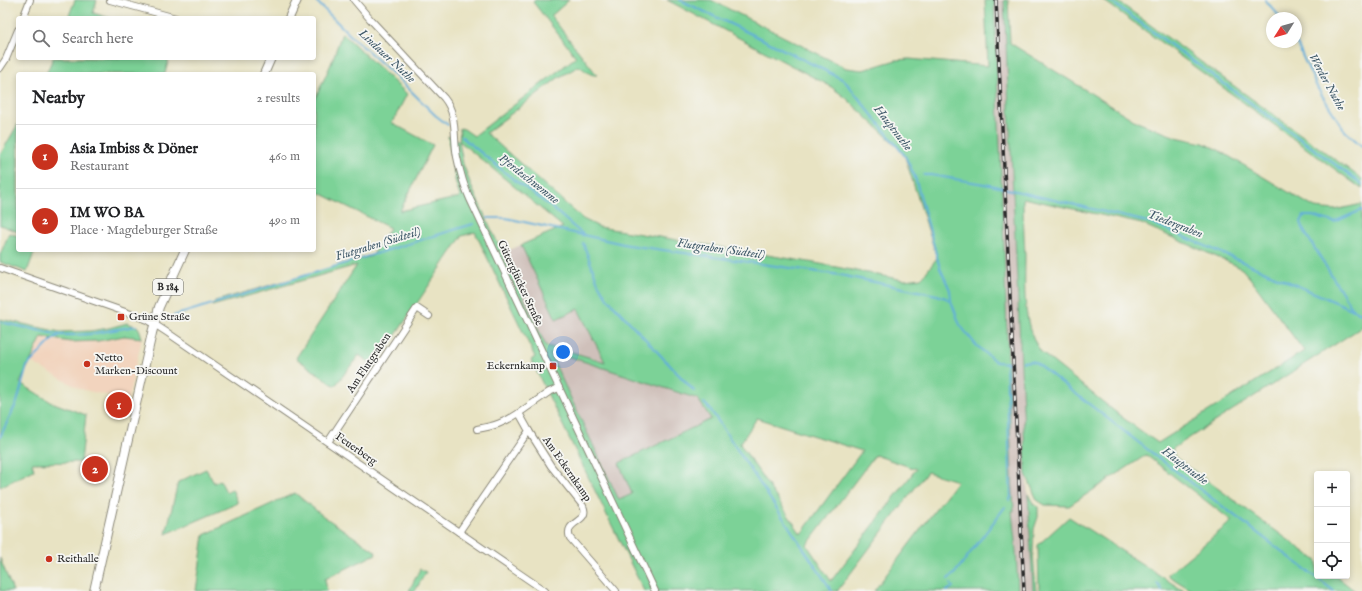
<!DOCTYPE html>
<meta charset="utf-8">
<style>
body{margin:0;font-family:"IM FELL English",serif;background:#f2f2f2;color:#202124}
.controls{position:absolute;right:12px;bottom:12px;display:grid;overflow:hidden;border-radius:4px;box-shadow:0 2px 6px #0003}
.controls button{width:36px;height:36px;display:grid;place-items:center;padding:0;border:0;border-bottom:1px solid #e0e0e0;background:#fff;color:#202124;font:20px sans-serif}
.compass{position:absolute;left:1266px;top:12px;width:36px;height:36px;border-radius:50%;background:#fff;box-shadow:0 2px 6px #0003;rotate:233deg}
.you{position:absolute;left:563px;top:352px;width:14px;height:14px;margin:-10px;border:3px solid #fff;border-radius:50%;background:#1a73e8;box-shadow:0 0 0 6px #1a73e833}
.badge{display:grid;place-items:center;width:26px;height:26px;border-radius:50%;background:#c8321e;color:#fff;font-size:13px;font-weight:700}
.pin{position:absolute;translate:-50% -50%;border:2px solid #fff;box-shadow:0 1px 4px #0006}
.list{margin:0;padding:0;list-style:none}
h2{display:flex;justify-content:space-between;align-items:center;height:52px;margin:0;padding:0 16px;font-size:17px}
h2 small{font-size:13px;font-weight:400;color:#757577}
.list li{display:grid;grid-template-columns:26px 1fr auto;gap:12px;align-items:center;box-sizing:border-box;height:64px;padding:0 16px;border-top:1px solid #e0e0e0}
.list b{display:block;font-size:15px;white-space:nowrap}
.list p{margin:0;font-size:13px;white-space:nowrap;color:#757577}
.list em{font-size:13px;font-style:normal;color:#757577}
.icon{flex:none;width:22px;height:22px;fill:none;stroke:currentColor;stroke-width:2;stroke-linecap:round;stroke-linejoin:round}
.map{position:relative;flex:none;width:1362px;height:591px;overflow:hidden}
.search{position:absolute;background:#fff;box-shadow:0 2px 6px #0003;left:16px;top:16px;width:300px;height:44px;display:flex;align-items:center;gap:10px;box-sizing:border-box;padding:0 14px;border-radius:4px;color:#757577;font-size:15px}
.panel{position:absolute;background:#fff;box-shadow:0 2px 6px #0003;left:16px;top:72px;width:300px;height:180px;border-radius:4px}
.map>svg:first-child{display:block}
.built{fill:#f2d4be}
.industrial{fill:#cfc0ba}
.green{fill:#7bd297;stroke:#537e61;fill-rule:evenodd}
.lines{fill:none;stroke-linecap:round;stroke-linejoin:round}
.stream{stroke:#61adda;stroke-width:2}
.minor-casing{stroke:#8a8777;stroke-width:8}
.major-casing{stroke:#8a8777;stroke-width:10}
.minor{stroke:#fff;stroke-width:6}
.major{stroke:#fff;stroke-width:8}
.rail-casing{stroke:#2b2b2b;stroke-width:3.5}
.rail{stroke:#f6f6f2;stroke-width:2;stroke-dasharray:6;stroke-linecap:butt}
.poi-dot{fill:#c8321e;stroke:#f6f6f2;stroke-width:1.5}
.labels{text-anchor:middle;dominant-baseline:central;stroke-width:3.5;stroke-linejoin:round;paint-order:stroke}
.shield{fill:#f6f6f2;stroke:#686867;stroke-width:1}
.shield-label{font-size:10px;font-weight:bold;fill:#2b2b2b}
.street-label{font-size:11px;fill:#2b2b2b;stroke:#f6f6f2}
.poi-label{font-size:11px;fill:#2b2b2b;stroke:#f6f6f2;text-anchor:start}
.water-label{font-size:12px;font-style:italic;fill:#3e5868;stroke:#f6f6f2}
</style>
<div class="map">
<svg width="1362" height="591" viewBox="0 0 1362 591">
<rect width="100%" height="100%" fill="#f6f6f2"/>
<filter id="ink" filterUnits="userSpaceOnUse"><feTurbulence type="fractalNoise" baseFrequency=".025" numOctaves="2"/><feDisplacementMap in="SourceGraphic" scale="8" xChannelSelector="R" yChannelSelector="G"/><feConvolveMatrix kernelMatrix="1 2 1 2 8 2 1 2 1" color-interpolation-filters="sRGB"/></filter>
<filter id="wash" filterUnits="userSpaceOnUse"><feTurbulence type="fractalNoise" baseFrequency=".012" numOctaves="4" result="noise"/><feDisplacementMap in="SourceGraphic" scale="16" xChannelSelector="R" yChannelSelector="G"/><feGaussianBlur stdDeviation="0.9" result="paint"/><feColorMatrix in="noise" values="0 0 0 0 0 0 0 0 0 0 0 0 0 0 0 0 0 1.4 0 .05"/><feComposite in="paint" operator="in"/></filter>
<g filter="url(#wash)">
<rect width="100%" height="100%" fill="#e8e3c3"/>
<polygon class="built" points="124,336 142,338 128,400 80,389 31,362 42,337 70,342 98,341"/>
<g class="industrial">
<polygon points="994,0 1004,0 1020,354 1033,591 1018,591 1016,551 1012,511 1014,511 1012,475 1003,221"/>
<polygon points="521,245 556,319 578,309 605,363 565,350 546,346 503,253"/>
<polygon points="549,353 567,356 698,399 711,419 619,463 632,494 619,500"/>
</g>
<g class="green">
<polygon points="75,0 97,0 93,13 110,18 68,18"/>
<path d="M535,0H569L551,16L597,75C590,76 585,70 579,66L558,78L486,133L583,219L599,227L815,263L904,280L921,278L924,275L937,258L905,157L900,149L846,98L830,86L667,0H711L846,68L863,70L896,60L909,59L988,66L985,0H994L1003,221L1012,475L1014,511H1012L1016,551L1018,591H874L957,481L927,472L838,590V591H644L531,360L535,357L475,232L462,236L375,366L359,355L335,386L296,358L357,265L212,306L215,301L372,256L390,228L314,190V101L331,64L342,33L407,94L392,123L433,145L400,211L460,197L455,180L448,136L459,141L460,128L464,129L474,136L576,57L533,2ZM459,141L563,227L521,245L556,319L578,309L605,362L565,350L546,346L472,188L463,164ZM550,354L567,356L698,399L711,419L619,463L632,494L619,500ZM757,418L862,451L801,534L740,444ZM875,455L916,469L831,581L807,545Z"/>
<path d="M1004,0H1008L1010,43L1137,122L1176,137L1203,143L1215,148L1315,208L1335,210L1362,204V327L1172,449L1175,457L1317,561V576H1336L1355,591H1193L1167,575L1232,521L1146,455L1069,506L1045,505L1037,500L1026,474ZM1023,198L1142,224L1235,265L1242,269L1250,278L1304,351L1158,443L1123,418L1042,353C1021,326 1025,286 1025,254C1024,236 1023,217 1023,198Z"/>
<polygon points="1103,0 1116,0 1362,179 1362,189"/>
<polygon points="53,58 169,58 165,74 46,74"/>
<polygon points="18,124 18,232 0,225 0,155"/>
<polygon points="9,233 18,236 18,250 35,250 27,272 0,262 0,255"/>
<polygon points="0,319 60,332 90,331 109,328 127,323 138,327 140,331 142,338 124,336 98,341 70,342 42,337 20,383 51,402 86,415 81,462 32,463 34,470 0,487"/>
<polygon points="206,469 214,483 220,480 226,492 232,489 238,503 166,534 178,482"/>
<polygon points="295,493 323,516 375,551 376,554 325,579 327,591 196,591 204,535"/>
<polygon points="1028,494 1033,503 1038,507 1038,517 1034,529 1033,553 1036,591 1033,591"/>
<polygon points="1069,517 1184,591 1039,591 1038,545"/>
<polygon points="0,558 1,561 13,591 0,591"/>
<polygon points="420,569 426,572 415,591 409,591"/>
</g>
<g class="lines">
<g class="stream">
<polyline points="315,0 352,37 396,76 435,115 448,125"/>
<polyline points="680,0 766,41 844,80 905,156 915,177 940,268 950,290 951,301 960,325 976,345 996,362 1010,363"/>
<polyline points="1109,0 1362,184"/>
<polyline points="1265,0 1281,18"/>
<polyline points="1296,42 1318,89 1345,131 1362,146"/>
<polyline points="462,137 513,179 550,206 575,228 584,235"/>
<polyline points="924,175 931,175 990,185 1152,223 1361,313"/>
<polyline points="488,218 506,218 628,245 840,275 937,295 946,298 951,301"/>
<polyline points="583,243 598,283 607,298 694,391"/>
<polyline points="1353,310 1304,231 1301,222 1304,216 1312,216 1334,222 1362,210"/>
<polyline points="173,316 473,224"/>
<polyline points="0,322 60,335 73,335 90,334 136,326"/>
<polyline points="1006,362 1011,498 1009,500"/>
<polyline points="1023,362 1031,361 1035,362 1143,446 1334,591"/>
<polyline points="704,403 710,409 832,591"/>
<polyline points="0,437 17,402 27,366 54,338 60,335"/>
<polyline points="948,579 955,573 1005,507"/>
<polyline points="1157,583 1162,591"/>
<polyline points="946,591 953,587 951,584"/>
</g>
</g>
</g>
<g filter="url(#ink)">
<g class="lines">
<g class="minor-casing">
<g id="minor">
<polyline points="110,0 176,18"/>
<path d="M354,0L370,19L444,98C458,115 453,137 457,157C460,172 464,186 470,199L655,591"/>
<polyline points="23,18 30,0"/>
<polyline points="0,68 6,59 18,30"/>
<polyline points="0,268 148,320 168,333 545,591"/>
<path d="M477,429C494,426 504,423 519,413"/>
<path d="M529,431L551,466L583,506C591,523 563,520 570,538L616,591"/>
<polyline points="328,442 417,308 429,316"/>
<polyline points="459,532 523,439 529,431 519,413 549,392 559,388"/>
</g>
</g>
<g class="major-casing">
<g id="major">
<polyline points="289,18 297,0"/>
<polyline points="264,74 271,58"/>
<polyline points="94,591 152,333 159,307 185,250"/>
</g>
</g>
<use href="#minor" class="minor"/>
<use href="#major" class="major"/>
<g class="rail-casing">
<polyline id="rail" points="996,0 1024,591"/>
</g>
<use href="#rail" class="rail"/>
</g>
</g>
<g class="poi-dot">
<rect x="117" y="313" width="8" height="8" rx="2"/>
<circle cx="87" cy="364" r="4"/>
<rect x="549" y="362" width="8" height="8" rx="2"/>
<circle cx="49" cy="559" r="4"/>
</g>
<g class="labels">
<rect class="shield" x="153" y="279" width="30" height="16" rx="3"/>
<g class="shield-label">
<text x="168" y="287">B 184</text>
</g>
<g class="street-label">
<text transform="translate(520 283) rotate(65)">Güterglücker Straße</text>
<text transform="translate(369 363) rotate(-56)">Am Flutgraben</text>
<text transform="translate(356 449) rotate(35)">Feuerberg</text>
<text transform="translate(567 469) rotate(55)">Am Eckernkamp</text>
</g>
<g class="poi-label">
<text x="129" y="317">Grüne Straße</text>
<text x="95" y="358">Netto<tspan x="95" dy="13">Marken-Discount</tspan></text>
<text x="545" y="366" text-anchor="end">Eckernkamp</text>
<text x="57" y="559">Reithalle</text>
</g>
<g class="water-label">
<text transform="translate(387 56) rotate(43)">Lindauer Nuthe</text>
<text transform="translate(1327 82) rotate(61)">Werder Nuthe</text>
<text transform="translate(893 128) rotate(52)">Hauptnuthe</text>
<text transform="translate(529 179) rotate(38)">Pferdeschwemme</text>
<text transform="translate(1175 224) rotate(21)">Tiedergraben</text>
<text transform="translate(378 244) rotate(-17)">Flutgraben (Südteil)</text>
<text transform="translate(721 249) rotate(8)">Flutgraben (Südteil)</text>
<text transform="translate(1185 466) rotate(37)">Hauptnuthe</text>
</g>
</g>
</svg>
<div class="controls">
<button>+</button>
<button>−</button>
<button><svg class="icon" aria-label="locate" viewBox="0 0 24 24"><circle cx="12" cy="12" r="6"/><path d="M12 2v4M12 18v4M2 12h4M18 12h4"/></svg></button>
</div>
<svg class="compass" viewBox="-18 -18 36 36"><path d="M0-13l5 13h-10z" fill="#e53935"/><path d="M0 13l5-13h-10z" fill="#757577"/></svg>
<div class="you"></div>
<div class="pin badge" style="left:119px;top:405px">1</div>
<div class="pin badge" style="left:95px;top:469px">2</div>
<div class="search"><svg class="icon" aria-label="search" viewBox="0 0 24 24"><circle cx="10" cy="10" r="6"/><path d="M15 15l6 6"/></svg>Search here</div>
<section class="panel">
<h2>Nearby<small>2 results</small></h2>
<ul class="list">
<li><span class="badge">1</span><div><b>Asia Imbiss &amp; Döner</b><p>Restaurant</p></div><em>460 m</em></li>
<li><span class="badge">2</span><div><b>IM WO BA</b><p>Place · Magdeburger Straße</p></div><em>490 m</em></li>
</ul>
</section>
</div>
